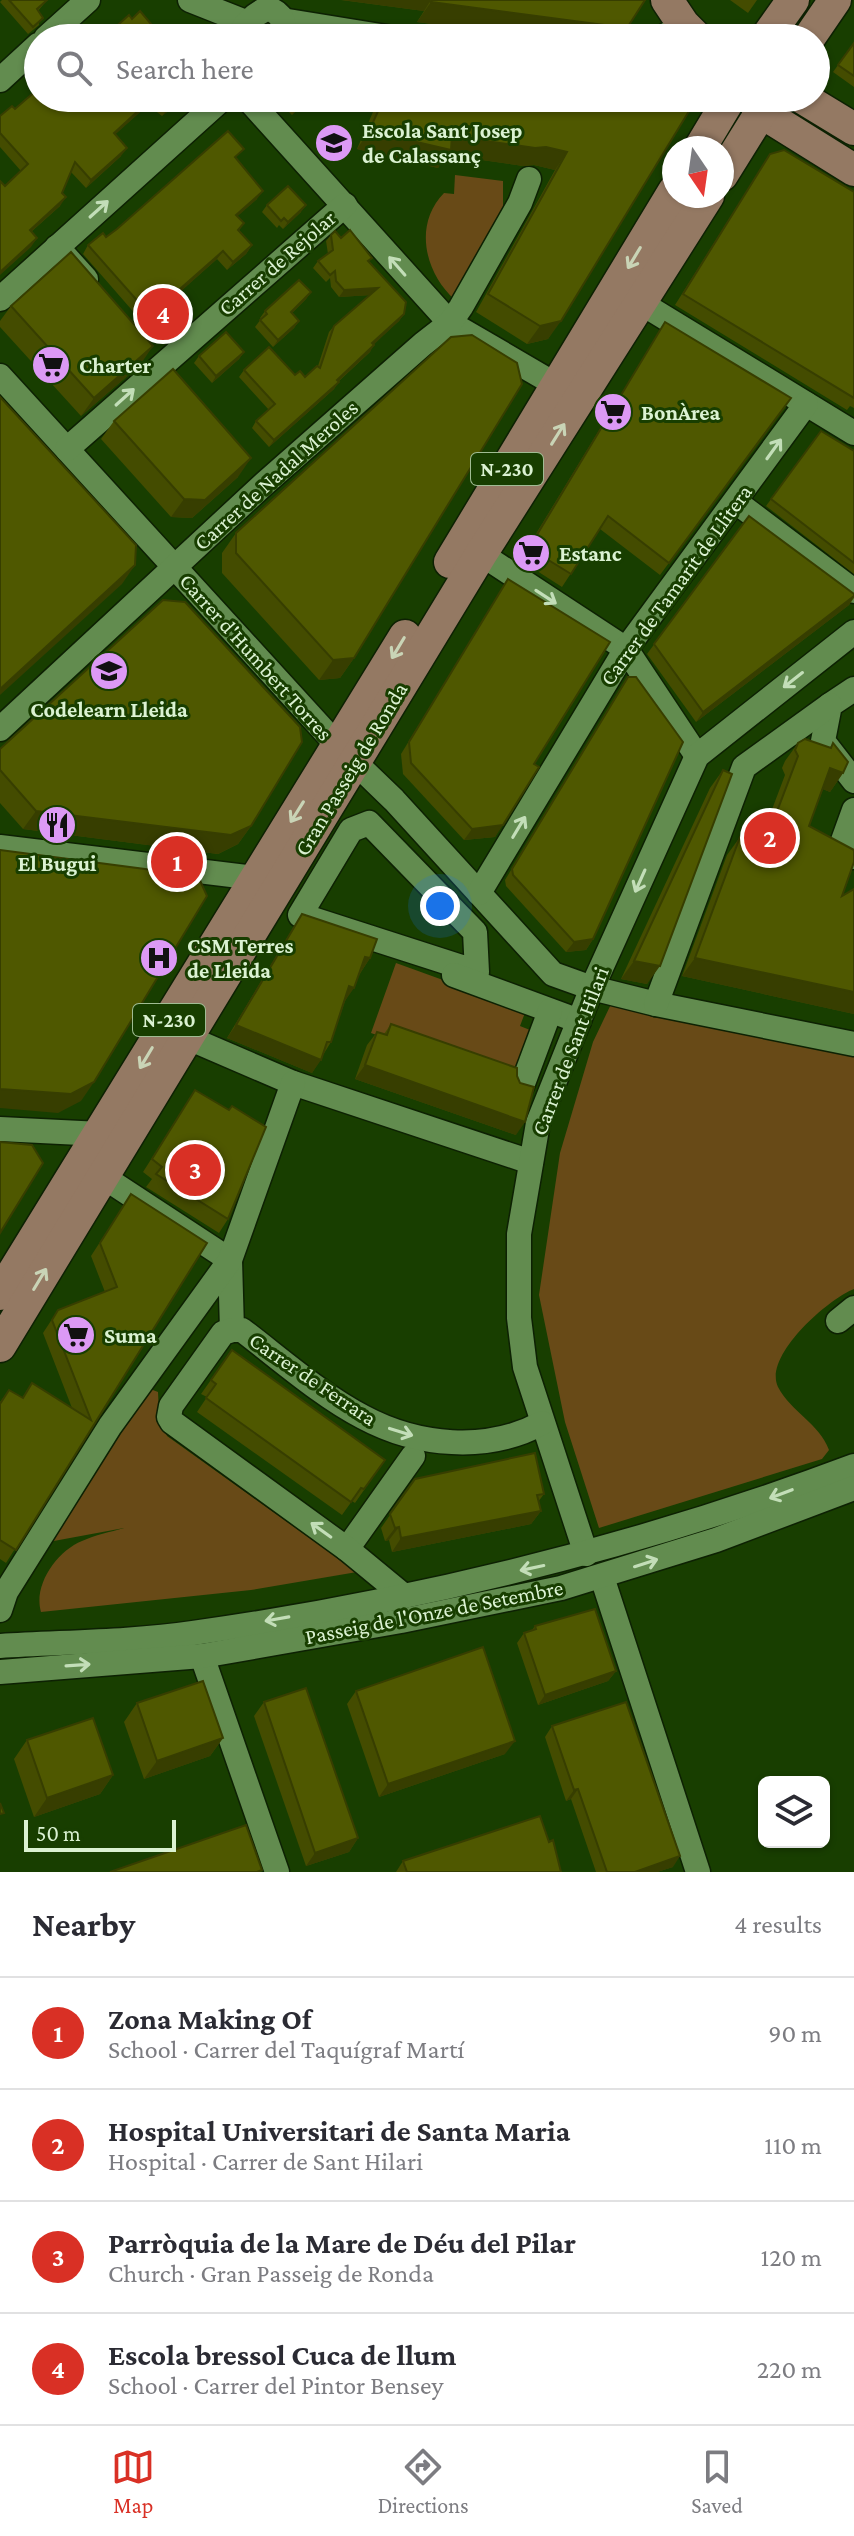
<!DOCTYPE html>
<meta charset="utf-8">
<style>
body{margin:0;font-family:"Crimson Pro",serif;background:#f2f2f3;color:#2b2b33}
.controls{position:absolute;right:24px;bottom:24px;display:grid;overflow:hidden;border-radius:12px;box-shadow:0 2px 6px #0004}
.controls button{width:72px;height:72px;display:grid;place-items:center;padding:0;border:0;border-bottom:2px solid #e1e1e2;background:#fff;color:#2b2b33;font:40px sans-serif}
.compass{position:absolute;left:662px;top:136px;width:72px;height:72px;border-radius:50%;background:#fff;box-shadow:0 2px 6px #0004;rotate:167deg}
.scale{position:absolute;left:24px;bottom:20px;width:152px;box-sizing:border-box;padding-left:8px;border:4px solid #dbf2d2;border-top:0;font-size:22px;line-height:28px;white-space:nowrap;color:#dbf2d2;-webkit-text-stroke:6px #183e00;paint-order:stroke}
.you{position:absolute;left:440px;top:906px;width:28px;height:28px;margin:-20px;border:6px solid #fff;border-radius:50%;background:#1a73e8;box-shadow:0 0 0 12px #1a73e833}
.badge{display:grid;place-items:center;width:52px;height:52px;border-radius:50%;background:#d93025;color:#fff;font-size:26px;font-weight:700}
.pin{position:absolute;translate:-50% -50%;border:4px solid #fff;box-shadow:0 2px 8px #0006}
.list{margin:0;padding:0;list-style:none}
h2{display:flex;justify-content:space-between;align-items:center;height:104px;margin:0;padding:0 32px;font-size:34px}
h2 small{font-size:26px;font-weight:400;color:#7c7c81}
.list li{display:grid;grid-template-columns:52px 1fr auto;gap:24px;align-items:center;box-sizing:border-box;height:112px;padding:0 32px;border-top:2px solid #e1e1e2}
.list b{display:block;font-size:30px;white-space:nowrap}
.list p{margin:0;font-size:26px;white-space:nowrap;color:#7c7c81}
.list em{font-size:26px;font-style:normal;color:#7c7c81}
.icon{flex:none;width:44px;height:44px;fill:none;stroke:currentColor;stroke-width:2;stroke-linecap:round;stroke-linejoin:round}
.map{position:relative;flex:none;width:854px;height:1872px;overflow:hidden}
.search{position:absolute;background:#fff;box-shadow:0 2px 6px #0004;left:24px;right:24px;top:24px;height:88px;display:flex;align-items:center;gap:20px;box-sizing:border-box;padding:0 28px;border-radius:44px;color:#7c7c81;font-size:30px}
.sheet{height:552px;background:#fff}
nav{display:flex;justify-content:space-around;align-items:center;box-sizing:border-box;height:112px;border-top:2px solid #e1e1e2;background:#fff;font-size:22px;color:#7c7c81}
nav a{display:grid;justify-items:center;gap:4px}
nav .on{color:#d93025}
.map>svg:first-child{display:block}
.green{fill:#684a17}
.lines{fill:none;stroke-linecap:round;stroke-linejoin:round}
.minor-casing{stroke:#0d2103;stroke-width:27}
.major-casing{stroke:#0d2103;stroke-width:35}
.minor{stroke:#628c4f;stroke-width:24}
.major{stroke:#947963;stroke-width:32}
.wall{fill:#444c00}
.shaded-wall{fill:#373e00}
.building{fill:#4f5800;stroke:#373e00;stroke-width:2}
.oneway{stroke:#c3deb8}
.oneway2{stroke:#c9d4b6}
.labels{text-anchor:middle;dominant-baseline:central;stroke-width:6;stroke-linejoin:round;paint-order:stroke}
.shield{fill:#183e00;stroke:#a0bc93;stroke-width:2}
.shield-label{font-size:20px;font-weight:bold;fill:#dbf2d2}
.poi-label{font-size:22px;font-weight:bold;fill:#dbf2d2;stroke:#183e00;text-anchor:start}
.street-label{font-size:22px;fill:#dbf2d2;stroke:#183e00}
</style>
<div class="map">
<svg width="854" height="1872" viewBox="0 0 854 1872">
<rect width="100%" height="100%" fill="#183e00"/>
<g class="green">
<path d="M455,175L503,181V213L455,300C425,273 413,225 444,193L454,194Z"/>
<polygon points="396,963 526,1010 520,1026 535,1032 516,1084 371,1033"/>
<path d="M613,1000L854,1051V1289C828,1299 763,1356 778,1387C791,1412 819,1423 829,1450L822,1459L599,1528L565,1422L539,1295L560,1153L593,1042Z"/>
<path d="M145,1387L158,1392L159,1414L167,1436L357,1572L251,1590L41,1612C33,1585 57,1551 82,1541C95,1535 110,1532 124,1528L43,1543Z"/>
</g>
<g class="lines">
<g class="minor-casing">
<g id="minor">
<polyline points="190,0 248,23"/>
<polyline points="282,20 393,38"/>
<polyline points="46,38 88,0"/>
<path d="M239,38C241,26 255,14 266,9C278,10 285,19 283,30L276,38"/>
<polyline points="662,38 683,24"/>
<polyline points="0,80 38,45"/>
<polyline points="247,98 450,323 558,386"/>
<polyline points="57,247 86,279"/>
<polyline points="0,299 223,98"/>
<polyline points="641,303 854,433"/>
<polyline points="0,376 338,746 394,800 553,974 592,988 656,1004 854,1044"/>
<polyline points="67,449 345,205"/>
<polyline points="736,502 854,591"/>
<polyline points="481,554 626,649 697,756"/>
<polyline points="854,689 830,705 823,741 854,781"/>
<polyline points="0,729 264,484 423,344 450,323 461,307 520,203 529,179"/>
<polyline points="854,810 841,846 845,855 854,857"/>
<polygon points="369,823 475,932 477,972 300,915 351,830"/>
<polyline points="0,847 256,878"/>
<polyline points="479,893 626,649 806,404"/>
<polyline points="454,975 579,1021"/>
<polyline points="656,1004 744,767 830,705"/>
<polyline points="186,1037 293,1083 531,1162"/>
<polyline points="522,1086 550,1011"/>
<polyline points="0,1129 101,1134"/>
<polyline points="102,1176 230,1260 232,1330"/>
<polyline points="838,1321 854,1308"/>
<polyline points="347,1549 413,1456"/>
<polyline points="586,1554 525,1367 519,1318 519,1234 538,1123 592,988 697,756 854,632"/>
<polyline points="602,1577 698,1872"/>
<path d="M404,1596L347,1549L172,1422L169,1417L171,1406L223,1333L232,1330H242C279,1358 322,1396 363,1417C417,1446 487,1453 542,1423"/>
<polyline points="0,1610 6,1592 110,1426 230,1260 293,1083"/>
<path d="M0,1646C64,1642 130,1642 193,1633C419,1601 641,1546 854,1466"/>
<polyline points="202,1656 277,1872"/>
<polyline points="0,1672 202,1656 401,1621 561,1588 716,1540 854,1488"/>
</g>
</g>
<g class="major-casing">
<g id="major">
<polyline points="667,0 683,24 697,38"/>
<polyline points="766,38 793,0"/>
<polyline points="809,38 835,0"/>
<polyline points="752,98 761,112 854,170"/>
<polyline points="803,98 854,129"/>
<polyline points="700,148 730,98"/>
<polyline points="722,175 770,98"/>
<polyline points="450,562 674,191"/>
<polyline points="0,1294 405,636"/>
<polyline points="0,1346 481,554 708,196"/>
</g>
</g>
<use href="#minor" class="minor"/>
<use href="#major" class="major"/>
</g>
<g class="wall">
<polygon points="2,0 47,0 38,11 39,25 28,34 0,2"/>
<polygon points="341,0 645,0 619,38 537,38 417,22 424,11"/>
<polygon points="730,0 757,0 748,13"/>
<polygon points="854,43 854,87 833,72"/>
<polygon points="38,98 181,98 178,103 162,116 148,105 115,134 121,156 86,188 71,172 62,193 60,206 31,232 31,247 5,186 21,171 0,147 0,116"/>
<polygon points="278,98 310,98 292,115 280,103"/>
<polygon points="379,98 697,98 548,339 527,344 476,312 555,170 534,165 523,166 447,155 438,168 357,149"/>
<polygon points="770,154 854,192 854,408 850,406 847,410 675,305"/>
<polygon points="237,159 257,199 237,216 244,223 239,230 252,245 246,254 227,270 217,259 175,296 188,311 183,319 167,333 160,324 151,332 83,254 88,245 106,237"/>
<polygon points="267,205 301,212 283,229 279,225 277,228 262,212"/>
<polygon points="331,235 341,238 369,262 404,314 399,321 373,344 370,352 338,382 334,389 269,447 252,428 256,421 269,410 239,377 244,370 305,377 318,366 329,332 334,326 370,295 339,297 331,287 330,278 326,282 313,268 318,261 328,254 326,241"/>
<polygon points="311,292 306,299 292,313 299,321 294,328 273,347 255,327 261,319 260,318 265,311"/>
<polygon points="11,306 140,365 81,416 0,327 0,321"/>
<polygon points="665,322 791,398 660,575 600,529 562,587 520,560"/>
<polygon points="244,352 239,359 212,383 194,363 199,356"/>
<polygon points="114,421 238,477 192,518 171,517 101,439"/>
<polygon points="821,431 854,451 854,574 766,506"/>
<polygon points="749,516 854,594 854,598 849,605 696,722 647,654"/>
<polygon points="236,533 354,658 340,678 319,680 222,573 222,553"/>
<polygon points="508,579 534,764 495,837 464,840 403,774 401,754"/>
<polygon points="628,677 593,939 586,950 566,952 506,886 505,880"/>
<polygon points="798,743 830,748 833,743 843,773 830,792 823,789 809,826 842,896 854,889 854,1014 682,976 727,855 740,837 753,841 757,830 770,811 771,812 785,775 782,768 785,761"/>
<polygon points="0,749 251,826 238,844 218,854 23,829 0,803"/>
<polygon points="723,770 647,984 621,979 710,788"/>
<polygon points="302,914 370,958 361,972 345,1001 331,1042 312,1073 227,1038 293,928"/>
<polygon points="391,1024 517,1076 520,1083 516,1135 355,1079 367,1045 377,1032 384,1034"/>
<polygon points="195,1090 228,1219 219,1233 146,1187 152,1179 143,1172"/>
<polygon points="131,1194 207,1243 6,1563 0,1559 0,1402 9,1390 22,1398 32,1383 72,1408 43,1333 58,1310 105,1292 91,1256"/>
<polygon points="232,1350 385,1460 355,1503 352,1501 342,1515 197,1412 207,1397 201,1394"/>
<polygon points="415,1479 544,1494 538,1502 541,1511 531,1524 392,1552 389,1540 385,1541 381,1528"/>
<polygon points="535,1626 616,1671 608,1681 538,1705 517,1643 524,1633 532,1630"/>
<polygon points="356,1691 505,1754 379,1797 347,1704"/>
<polygon points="264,1702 358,1838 349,1852 306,1866 254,1716"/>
<polygon points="137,1703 223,1738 210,1756 144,1779 124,1722"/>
<polygon points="552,1726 673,1867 657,1872 596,1872 571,1799 566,1801 545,1737"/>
<polygon points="27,1740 113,1775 100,1794 34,1817 14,1759"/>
<polygon points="549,1842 561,1872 396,1872 403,1861"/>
</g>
<g class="shaded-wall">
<polygon points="342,0 431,0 424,11"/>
<polygon points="431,2 627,28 619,38 537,38 417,22"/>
<polygon points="153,98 148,105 108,141 114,133"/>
<polygon points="180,98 181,98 178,103 162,116 168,108"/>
<polygon points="303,98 310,98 292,115"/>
<polygon points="369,131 452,136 546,147 567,152 555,170 534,165 523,166 447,155 438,168 357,149"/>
<polygon points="127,148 121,156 86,188 91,180"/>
<polygon points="263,191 257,199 230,223 236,215"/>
<polygon points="66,197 60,206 24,238 30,230"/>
<polygon points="306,205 301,212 283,229 288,222"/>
<polygon points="37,238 31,247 0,275 0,272"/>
<polygon points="252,245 246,254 227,270 233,262"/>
<polygon points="223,251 217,259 168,303 173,295"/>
<polygon points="378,288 373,295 339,297 344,290"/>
<polygon points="311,292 306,299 286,319 291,312"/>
<polygon points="188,311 183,319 167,333 173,325"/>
<polygon points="404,314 399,321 368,350 372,343"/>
<polygon points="165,316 160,324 151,332 157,323"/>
<polygon points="299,321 294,328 273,347 278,340"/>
<polygon points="561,321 548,339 527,344 540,326"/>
<polygon points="374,345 370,352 332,387 337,380"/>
<polygon points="153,346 140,365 81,416 94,398"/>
<polygon points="244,352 239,359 212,383 216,376"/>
<polygon points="339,382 334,389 269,447 274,440"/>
<polygon points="251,458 238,477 192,518 171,517 184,499"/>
<polygon points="135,565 122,584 0,695 0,689"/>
<polygon points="854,596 849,605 696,722 703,712"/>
<polygon points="354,658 340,678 319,680 333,660"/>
<polygon points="830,768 843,773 830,792 817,787"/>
<polygon points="36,811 251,826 238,844 218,854 23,829"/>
<polygon points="503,825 495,837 464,840 472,829"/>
<polygon points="593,939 586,950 566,952 574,942"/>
<polygon points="365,957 370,958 361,972"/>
<polygon points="695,958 854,992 854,1014 682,976"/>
<polygon points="634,961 660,966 647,984 621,979"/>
<polygon points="349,986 354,988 345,1001"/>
<polygon points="236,1025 321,1060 312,1073 227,1038"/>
<polygon points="365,1065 525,1122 516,1135 355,1079"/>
<polygon points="94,1082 81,1101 58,1113 0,1108 0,1089"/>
<polygon points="541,1511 531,1524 392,1552 401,1538"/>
<polygon points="399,1527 389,1540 385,1541 395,1528"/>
<polygon points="616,1671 608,1681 538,1705 545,1695"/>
<polygon points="223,1738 210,1756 144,1779 157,1761"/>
<polygon points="515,1741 505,1754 379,1797 388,1784"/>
<polygon points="113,1775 100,1794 34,1817 47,1798"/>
<polygon points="578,1789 571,1799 566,1801 574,1790"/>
<polygon points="358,1838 349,1852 306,1866 315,1853"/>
<polygon points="680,1856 673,1867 657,1872 635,1872"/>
</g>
<g class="building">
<polygon points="9,0 47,0 37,9 43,18 33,27"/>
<polygon points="432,0 645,0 627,28 431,2"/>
<polygon points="140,11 163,38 87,38 102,25 109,33 129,15 132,19"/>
<polygon points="854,43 854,76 838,65"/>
<polygon points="38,89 38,98 152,98 114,133 127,148 91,180 75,162 62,193 66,197 30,230 37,238 0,272 0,181 5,186 28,164 0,133 0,116 12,106 15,109"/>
<polygon points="156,98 180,98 168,108"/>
<polygon points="384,98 697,98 561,321 540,326 488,294 567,152 546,147 535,148 452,136 451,150 369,131"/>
<polygon points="228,131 244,149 235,157 263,191 236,215 244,223 238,230 252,245 233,262 223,251 173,295 188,311 173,325 165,316 157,323 88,245 103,233 106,237 117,229"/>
<polygon points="784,150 854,192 854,398 683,294 770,154"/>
<polygon points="288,186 306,205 288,222 284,218 281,221 267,205"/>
<polygon points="350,230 372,258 368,261 406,302 404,314 372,343 374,345 337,380 339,382 274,440 256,421 275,404 244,370 269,347 295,375 300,371 305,377 317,366 320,368 334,326 378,288 344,290 336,281 335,271 330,275 318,261 333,250 331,235 335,231 341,238"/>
<polygon points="71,252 153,346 94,398 11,306"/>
<polygon points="299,280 311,292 291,312 299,321 278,340 260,320 267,314 265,311"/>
<polygon points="665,322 791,398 669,563 608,516 571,574 529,548"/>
<polygon points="226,332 244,352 216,376 199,356"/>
<polygon points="472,335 517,363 522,384 354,658 333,660 236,553 236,533 451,337"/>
<polygon points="173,369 251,458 205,500 184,499 114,421"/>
<polygon points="0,397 136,545 135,565 0,689"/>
<polygon points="821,431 854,451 854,563 771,499"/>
<polygon points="749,516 854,594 854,596 703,712 654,644"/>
<polygon points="508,579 610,642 534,764 539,767 503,825 472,829 411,763 409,742"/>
<polygon points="163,600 185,602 300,727 302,742 251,826 231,835 36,811 0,770 0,749"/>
<polygon points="628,677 636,677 683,742 593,939 574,942 513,875 512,869"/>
<polygon points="805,739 831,748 833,743 848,762 843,773 830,768 809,826 854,850 854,862 842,896 854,889 854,992 695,958 740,837 758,843 770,811 776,814 798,756 795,750 798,743"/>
<polygon points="723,770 732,774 660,966 634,961"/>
<polygon points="0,850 198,876 207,896 94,1082 71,1094 0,1089"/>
<polygon points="302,914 377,939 370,958 365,957 354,988 349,986 331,1042 327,1042 321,1060 236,1025"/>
<polygon points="391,1024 517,1068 517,1076 520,1083 534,1087 525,1122 365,1065 377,1032 387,1035"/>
<polygon points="195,1090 229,1110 232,1106 266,1127 228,1219 156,1174 162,1167 152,1159"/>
<polygon points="0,1142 32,1145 43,1163 0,1233"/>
<polygon points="131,1194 207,1243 16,1550 0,1540 0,1404 9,1390 23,1398 32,1383 91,1420 52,1320 58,1310 117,1287 100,1243"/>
<polygon points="232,1350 385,1460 364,1489 361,1488 351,1502 206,1398 216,1384 211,1380"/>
<polygon points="535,1453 544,1494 537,1495 541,1511 401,1538 399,1527 395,1528 390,1514 415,1479"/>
<polygon points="595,1609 616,1671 545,1695 524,1633 536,1629 535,1626"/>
<polygon points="483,1647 515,1741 388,1784 356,1691"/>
<polygon points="203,1681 223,1738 157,1761 137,1703"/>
<polygon points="306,1688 358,1838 315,1853 264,1702"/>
<polygon points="626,1702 680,1856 635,1872 607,1872 578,1789 574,1790 552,1726"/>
<polygon points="93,1718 113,1775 47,1798 27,1740"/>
<polygon points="0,1803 4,1813 0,1814"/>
<polygon points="540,1816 549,1842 553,1840 561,1872 407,1872 403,1861"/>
<polygon points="246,1825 262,1870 257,1872 110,1872"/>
</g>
<defs><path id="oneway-shaft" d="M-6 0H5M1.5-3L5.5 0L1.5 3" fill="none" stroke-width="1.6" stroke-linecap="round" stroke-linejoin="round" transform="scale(2)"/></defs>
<g class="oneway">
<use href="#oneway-shaft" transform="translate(99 209) rotate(-42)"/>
<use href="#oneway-shaft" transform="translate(397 266) rotate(-131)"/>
<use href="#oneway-shaft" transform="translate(125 397) rotate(-42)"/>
<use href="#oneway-shaft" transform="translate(774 449) rotate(-54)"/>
<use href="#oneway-shaft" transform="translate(546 597) rotate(33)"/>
<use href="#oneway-shaft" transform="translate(793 680) rotate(142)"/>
<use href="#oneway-shaft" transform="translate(519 827) rotate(-59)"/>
<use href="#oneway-shaft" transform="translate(640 881) rotate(114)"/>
<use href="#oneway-shaft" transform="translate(401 1432) rotate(17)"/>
<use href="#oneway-shaft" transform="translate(781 1494) rotate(159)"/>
<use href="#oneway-shaft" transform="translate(321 1530) rotate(-144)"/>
<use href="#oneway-shaft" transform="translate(646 1563) rotate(-18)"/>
<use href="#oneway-shaft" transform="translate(532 1568) rotate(168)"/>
<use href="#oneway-shaft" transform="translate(277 1619) rotate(170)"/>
<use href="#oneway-shaft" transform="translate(78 1665) rotate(-4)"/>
</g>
<g class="oneway2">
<use href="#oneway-shaft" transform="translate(634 258) rotate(121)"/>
<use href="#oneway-shaft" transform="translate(558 434) rotate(-58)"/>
<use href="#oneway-shaft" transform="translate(398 648) rotate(121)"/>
<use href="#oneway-shaft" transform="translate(297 812) rotate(122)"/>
<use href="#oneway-shaft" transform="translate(146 1058) rotate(121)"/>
<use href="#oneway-shaft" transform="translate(40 1279) rotate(-59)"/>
</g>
<defs>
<g id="school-disc" transform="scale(2)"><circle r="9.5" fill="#dc99f5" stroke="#183e00"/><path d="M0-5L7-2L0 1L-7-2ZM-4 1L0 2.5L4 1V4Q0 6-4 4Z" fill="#111"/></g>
<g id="supermarket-disc" transform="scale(2)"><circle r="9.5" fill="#dc99f5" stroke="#183e00"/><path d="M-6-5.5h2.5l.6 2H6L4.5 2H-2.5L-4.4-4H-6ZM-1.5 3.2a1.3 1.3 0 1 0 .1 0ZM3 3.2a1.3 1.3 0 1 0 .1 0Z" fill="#111"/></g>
<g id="restaurant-disc" transform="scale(2)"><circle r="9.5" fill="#dc99f5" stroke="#183e00"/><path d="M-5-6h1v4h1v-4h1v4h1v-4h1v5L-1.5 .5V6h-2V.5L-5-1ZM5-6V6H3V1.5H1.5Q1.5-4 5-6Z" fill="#111"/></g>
<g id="hospital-disc" transform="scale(2)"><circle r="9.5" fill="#dc99f5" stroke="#183e00"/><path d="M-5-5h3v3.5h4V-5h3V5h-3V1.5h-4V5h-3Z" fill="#111"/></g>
</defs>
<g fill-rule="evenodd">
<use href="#school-disc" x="334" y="143"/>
<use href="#supermarket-disc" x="51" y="365"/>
<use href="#supermarket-disc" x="613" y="412"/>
<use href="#supermarket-disc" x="531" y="553"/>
<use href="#school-disc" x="109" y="671"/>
<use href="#restaurant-disc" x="57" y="825"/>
<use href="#hospital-disc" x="159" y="958"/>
<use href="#supermarket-disc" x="76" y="1335"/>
</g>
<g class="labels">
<g class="shield">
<rect x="471" y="453" width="72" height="32" rx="6"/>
<rect x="133" y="1004" width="72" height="32" rx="6"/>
</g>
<g class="shield-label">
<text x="507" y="469">N-230</text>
<text x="169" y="1020">N-230</text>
</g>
<g class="poi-label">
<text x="362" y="130">Escola Sant Josep<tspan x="362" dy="25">de Calassanç</tspan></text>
<text x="79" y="365">Charter</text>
<text x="641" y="412">BonÀrea</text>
<text x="559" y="553">Estanc</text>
<text x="109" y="709" text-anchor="middle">Codelearn Lleida</text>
<text x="57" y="863" text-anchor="middle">El Bugui</text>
<text x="187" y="945">CSM Terres<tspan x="187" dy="25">de Lleida</tspan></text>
<text x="104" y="1335">Suma</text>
</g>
<g class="street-label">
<text transform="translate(277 263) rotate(-41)">Carrer de Rejolar</text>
<text transform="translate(276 475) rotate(-42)">Carrer de Nadal Meroles</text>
<text transform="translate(676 585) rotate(-54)">Carrer de Tamarit de Llitera</text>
<text transform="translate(256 657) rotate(48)">Carrer d'Humbert Torres</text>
<text transform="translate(351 769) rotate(-59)">Gran Passeig de Ronda</text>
<text transform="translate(570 1051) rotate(-69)">Carrer de Sant Hilari</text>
<text transform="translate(313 1379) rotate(34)">Carrer de Ferrara</text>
<text transform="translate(434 1612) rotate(-11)">Passeig de l'Onze de Setembre</text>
</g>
</g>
</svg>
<div class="controls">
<button><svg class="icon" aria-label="layers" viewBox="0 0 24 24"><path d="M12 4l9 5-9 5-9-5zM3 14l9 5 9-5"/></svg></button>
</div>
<svg class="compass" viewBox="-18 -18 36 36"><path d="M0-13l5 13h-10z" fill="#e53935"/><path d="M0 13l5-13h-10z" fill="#7c7c81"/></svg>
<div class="scale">50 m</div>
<div class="you"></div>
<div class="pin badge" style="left:177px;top:862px">1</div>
<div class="pin badge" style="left:770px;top:838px">2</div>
<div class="pin badge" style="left:195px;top:1170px">3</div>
<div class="pin badge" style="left:163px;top:314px">4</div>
<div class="search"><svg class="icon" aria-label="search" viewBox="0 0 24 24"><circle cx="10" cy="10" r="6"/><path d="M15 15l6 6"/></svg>Search here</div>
</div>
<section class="sheet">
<h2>Nearby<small>4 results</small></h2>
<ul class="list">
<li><span class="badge">1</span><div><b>Zona Making Of</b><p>School · Carrer del Taquígraf Martí</p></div><em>90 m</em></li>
<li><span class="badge">2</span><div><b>Hospital Universitari de Santa Maria</b><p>Hospital · Carrer de Sant Hilari</p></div><em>110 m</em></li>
<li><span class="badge">3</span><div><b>Parròquia de la Mare de Déu del Pilar</b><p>Church · Gran Passeig de Ronda</p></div><em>120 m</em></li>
<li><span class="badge">4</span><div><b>Escola bressol Cuca de llum</b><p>School · Carrer del Pintor Bensey</p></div><em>220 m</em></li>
</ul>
</section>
<nav>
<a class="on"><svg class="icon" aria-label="map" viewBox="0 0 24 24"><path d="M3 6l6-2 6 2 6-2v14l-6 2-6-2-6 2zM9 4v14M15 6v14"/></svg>Map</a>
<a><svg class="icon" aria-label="directions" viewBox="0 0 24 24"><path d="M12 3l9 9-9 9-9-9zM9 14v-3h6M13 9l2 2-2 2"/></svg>Directions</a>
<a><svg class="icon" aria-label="saved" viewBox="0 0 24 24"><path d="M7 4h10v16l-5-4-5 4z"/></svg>Saved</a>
</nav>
